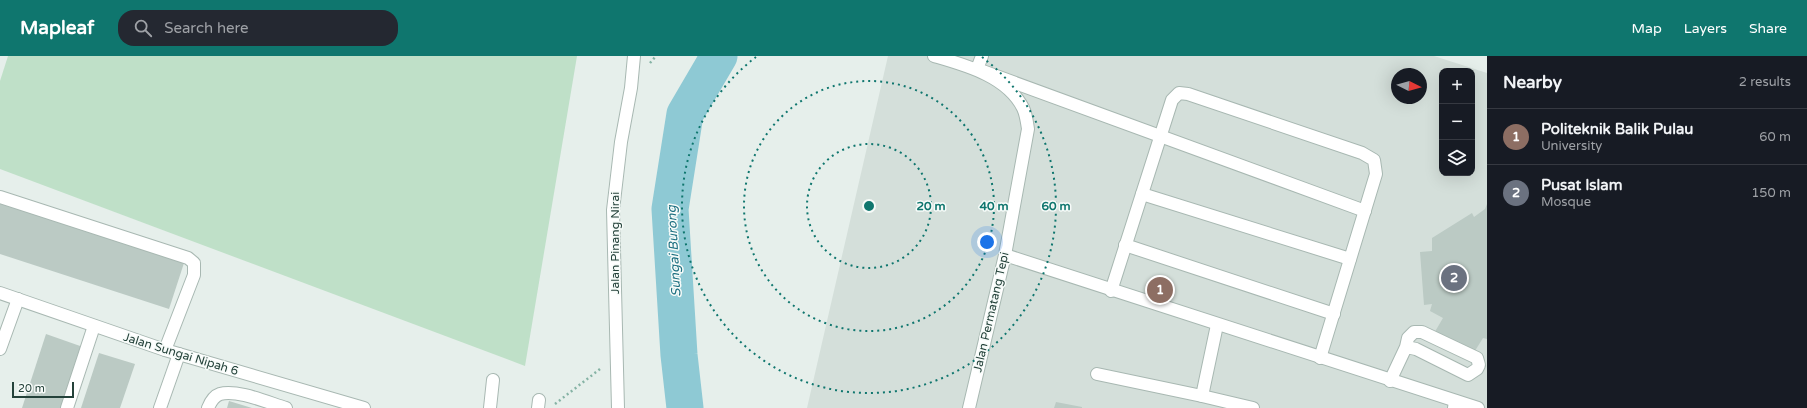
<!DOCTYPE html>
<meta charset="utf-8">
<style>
body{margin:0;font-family:"Varela Round",sans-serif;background:#242831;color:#f1f3f6}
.controls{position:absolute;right:12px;top:12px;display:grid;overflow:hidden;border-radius:8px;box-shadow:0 4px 16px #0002}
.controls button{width:36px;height:36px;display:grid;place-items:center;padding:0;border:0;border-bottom:1px solid #363941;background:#171b24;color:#f1f3f6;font:20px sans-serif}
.compass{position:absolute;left:1391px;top:12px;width:36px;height:36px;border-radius:50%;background:#171b24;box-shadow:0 4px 16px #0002;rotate:95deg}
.scale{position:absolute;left:12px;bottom:10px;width:62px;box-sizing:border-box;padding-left:4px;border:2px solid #24423a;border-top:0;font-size:11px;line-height:14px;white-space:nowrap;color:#24423a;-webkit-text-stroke:3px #f7fbf9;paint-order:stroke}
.you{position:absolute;left:987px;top:186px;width:14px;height:14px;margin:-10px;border:3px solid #fff;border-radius:50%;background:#1a73e8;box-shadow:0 0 0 6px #1a73e833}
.badge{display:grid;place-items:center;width:26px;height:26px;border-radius:50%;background:#0f766e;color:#fff;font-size:13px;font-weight:700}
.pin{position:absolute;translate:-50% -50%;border:2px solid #fff;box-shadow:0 1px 4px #0006}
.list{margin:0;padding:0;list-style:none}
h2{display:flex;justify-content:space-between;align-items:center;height:52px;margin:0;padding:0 16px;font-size:17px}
h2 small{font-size:13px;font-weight:400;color:#9ea1a6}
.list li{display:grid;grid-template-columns:26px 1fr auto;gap:12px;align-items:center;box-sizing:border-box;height:56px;padding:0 16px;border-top:1px solid #363941}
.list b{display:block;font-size:15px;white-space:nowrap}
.list p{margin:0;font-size:13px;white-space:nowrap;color:#9ea1a6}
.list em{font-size:13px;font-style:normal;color:#9ea1a6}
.icon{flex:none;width:22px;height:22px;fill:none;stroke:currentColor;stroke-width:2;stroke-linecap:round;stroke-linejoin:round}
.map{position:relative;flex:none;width:1487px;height:352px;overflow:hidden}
header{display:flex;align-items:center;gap:24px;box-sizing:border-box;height:56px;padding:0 20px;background:#0f766e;color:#fff}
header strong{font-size:19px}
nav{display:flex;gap:22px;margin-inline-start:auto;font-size:14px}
.search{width:280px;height:36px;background:#242831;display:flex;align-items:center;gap:10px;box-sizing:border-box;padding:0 14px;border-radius:16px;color:#9ea1a6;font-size:15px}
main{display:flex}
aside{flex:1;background:#171b24}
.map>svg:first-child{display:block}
.built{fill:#d4dfda;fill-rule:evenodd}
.green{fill:#bfe0c8}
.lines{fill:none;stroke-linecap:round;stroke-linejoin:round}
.river{stroke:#8ec9d4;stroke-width:37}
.building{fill:#bbcac4}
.lane-casing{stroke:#a8b8b2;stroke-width:14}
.street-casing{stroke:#a8b8b2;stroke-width:14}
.path{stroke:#86b3a5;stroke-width:2.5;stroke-dasharray:2 3;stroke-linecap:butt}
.lane{stroke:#fff;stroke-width:12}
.street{stroke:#fff;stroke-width:12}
.ring{fill:none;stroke:#0f766e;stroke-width:2;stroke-dasharray:2 4}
.labels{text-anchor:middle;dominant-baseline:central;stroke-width:3;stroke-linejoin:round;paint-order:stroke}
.street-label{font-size:12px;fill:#24423a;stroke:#f7fbf9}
.water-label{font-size:13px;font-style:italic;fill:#1c6f80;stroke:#f7fbf9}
.centre{fill:#0f766e;stroke:#f7fbf9;stroke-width:2}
.ring-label{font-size:12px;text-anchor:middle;font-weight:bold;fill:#0f766e;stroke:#f7fbf9;stroke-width:3;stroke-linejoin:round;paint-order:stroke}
</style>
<header>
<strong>Mapleaf</strong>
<div class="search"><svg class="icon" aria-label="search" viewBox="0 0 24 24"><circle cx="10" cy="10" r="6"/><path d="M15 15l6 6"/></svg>Search here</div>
<nav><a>Map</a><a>Layers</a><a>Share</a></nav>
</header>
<main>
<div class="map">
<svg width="1487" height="352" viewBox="0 0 1487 352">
<rect width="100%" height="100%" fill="#e6efeb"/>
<path class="built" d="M888,0H1434L1487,17V352H807ZM1442,15H1472V117H1442ZM1397,18H1421V42H1397Z"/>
<polygon class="green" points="8,0 577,0 525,310 0,113 0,25"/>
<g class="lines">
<polyline class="river" points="685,352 679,299 670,153 685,58 719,0"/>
</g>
<g class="building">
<polygon points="0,146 184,207 169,253 0,198"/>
<polygon points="1487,148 1487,283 1483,282 1473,298 1433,279 1443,262 1430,255 1432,248 1424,249 1420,196 1432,195 1432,182 1472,157 1474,161 1485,153"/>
<polygon points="46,278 83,291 63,352 22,352"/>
<polygon points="99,297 135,308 120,352 81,352"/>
<polygon points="229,345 252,352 227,352"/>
<polygon points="1056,346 1082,351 1082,352 1054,352"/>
</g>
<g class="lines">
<g class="lane-casing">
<g id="lane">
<path d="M934,0C965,9 1007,20 1023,52C1026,58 1027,66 1028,73L1005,199L969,352"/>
<polyline points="982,0 977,13 1365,155"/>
<polyline points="1142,138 1350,203"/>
<polyline points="0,141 188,202 194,207 194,219 165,294"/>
<polyline points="1125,189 1334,258"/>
<polyline points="1005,199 1478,352"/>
<polyline points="1111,235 1172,44 1179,37 1188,38 1362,97 1374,104 1376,118 1320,302"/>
<polyline points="1097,318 1202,340 1217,269"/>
<polyline points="1390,325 1406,291 1416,293 1468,319 1477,313 1479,309 1477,302 1422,276 1414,276 1408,282 1406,291"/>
<polyline points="1202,340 1253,352"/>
<polyline points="67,352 94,270"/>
<path d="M208,352C210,347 214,340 220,338C237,333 269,347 286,352"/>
</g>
</g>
<g class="street-casing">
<g id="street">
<polyline points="0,237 165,294 364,352"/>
<polyline points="0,293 18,243"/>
<polyline points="160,352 179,298"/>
<polyline points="490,352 493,324"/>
<polyline points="538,352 539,344"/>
<polyline points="618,352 613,154 621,86 631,32 634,0"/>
<polyline points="1454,352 1455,345"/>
</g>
</g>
<g class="path">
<polyline points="650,7 656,0"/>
<polyline points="555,348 600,313"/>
</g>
<use href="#lane" class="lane"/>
<use href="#street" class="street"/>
</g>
<g class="ring">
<circle cx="869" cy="150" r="62"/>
<circle cx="869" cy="150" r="125"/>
<path d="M982 1A187 187 0 1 1 756 1"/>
</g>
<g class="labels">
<g class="street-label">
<text transform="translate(615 187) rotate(-90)">Jalan Pinang Nirai</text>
<text transform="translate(991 256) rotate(-77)">Jalan Permatang Tepi</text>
<text transform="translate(181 298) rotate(17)">Jalan Sungai Nipah 6</text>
</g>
<g class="water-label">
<text transform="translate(674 195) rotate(-93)">Sungai Burong</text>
</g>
</g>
<circle cx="869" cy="150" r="6" class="centre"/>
<g class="ring-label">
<text x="931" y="154">20 m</text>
<text x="994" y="154">40 m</text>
<text x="1056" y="154">60 m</text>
</g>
</svg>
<div class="controls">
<button>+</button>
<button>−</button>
<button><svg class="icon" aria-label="layers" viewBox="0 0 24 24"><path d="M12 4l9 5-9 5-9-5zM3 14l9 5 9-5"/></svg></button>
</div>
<svg class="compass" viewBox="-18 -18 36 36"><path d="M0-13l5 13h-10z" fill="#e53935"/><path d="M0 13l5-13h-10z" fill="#9ea1a6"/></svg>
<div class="scale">20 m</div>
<div class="you"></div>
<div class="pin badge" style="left:1160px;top:234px;background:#8d6e63">1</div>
<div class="pin badge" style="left:1454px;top:222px;background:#6b7280">2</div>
</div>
<aside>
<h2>Nearby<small>2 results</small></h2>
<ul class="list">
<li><span class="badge" style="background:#8d6e63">1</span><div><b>Politeknik Balik Pulau</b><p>University</p></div><em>60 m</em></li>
<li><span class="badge" style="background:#6b7280">2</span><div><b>Pusat Islam</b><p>Mosque</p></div><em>150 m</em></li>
</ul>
</aside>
</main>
